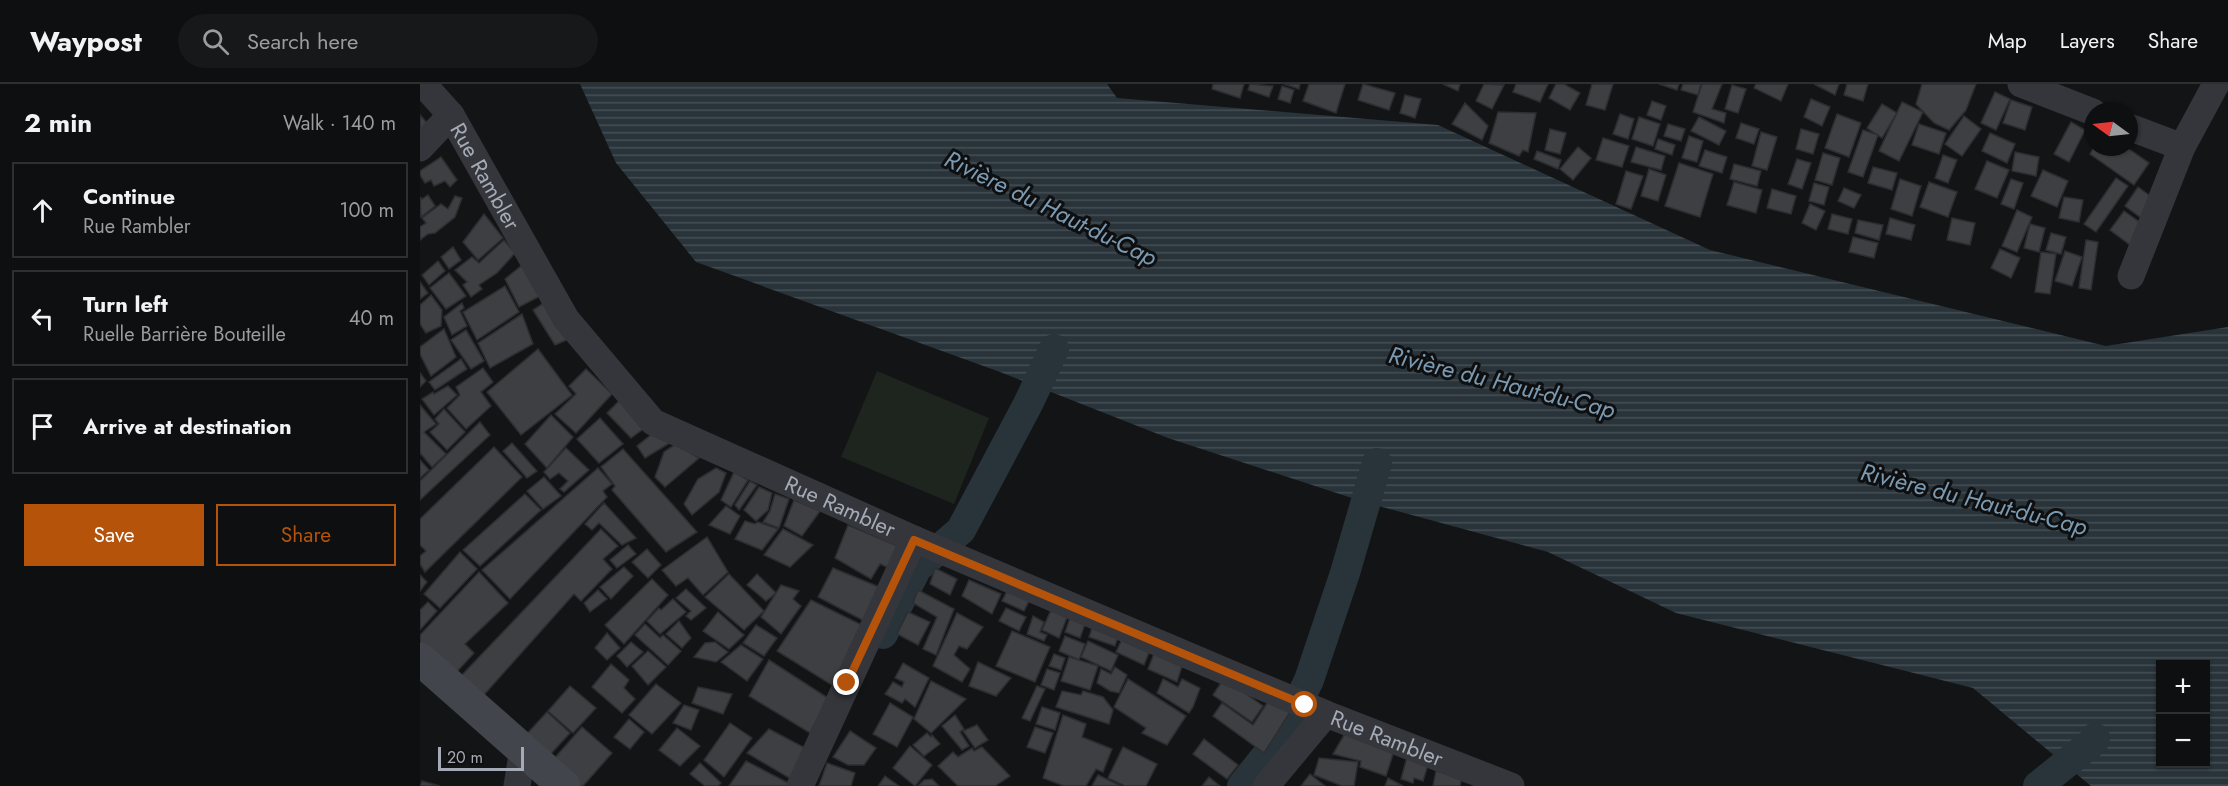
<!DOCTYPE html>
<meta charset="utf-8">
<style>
body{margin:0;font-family:Jost,sans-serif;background:#171819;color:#f1f3f6}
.controls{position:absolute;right:18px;bottom:18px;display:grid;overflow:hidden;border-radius:0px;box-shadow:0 2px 4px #0004}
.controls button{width:54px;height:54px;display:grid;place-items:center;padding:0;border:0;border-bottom:2px solid #2e2f30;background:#0e0f10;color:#f1f3f6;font:30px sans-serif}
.compass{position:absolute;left:1664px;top:18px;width:54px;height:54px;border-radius:50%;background:#0e0f10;box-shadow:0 2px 4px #0004;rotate:285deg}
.scale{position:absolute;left:18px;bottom:15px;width:86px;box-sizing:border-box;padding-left:6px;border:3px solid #a5abb6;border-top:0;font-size:16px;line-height:21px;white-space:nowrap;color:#a5abb6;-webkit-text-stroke:4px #0f0f10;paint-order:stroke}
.stop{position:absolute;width:18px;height:18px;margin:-14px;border:4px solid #b45309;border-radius:50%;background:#fff}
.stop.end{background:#b45309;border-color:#fff;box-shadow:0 2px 6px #0008}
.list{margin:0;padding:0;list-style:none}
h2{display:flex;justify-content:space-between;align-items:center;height:78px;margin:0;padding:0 24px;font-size:26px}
h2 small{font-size:20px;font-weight:400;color:#9b9c9f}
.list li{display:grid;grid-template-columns:39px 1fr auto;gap:18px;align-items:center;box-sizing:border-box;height:96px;margin:0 12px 12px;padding:0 12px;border:2px solid #2e2f30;border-radius:0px}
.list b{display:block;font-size:22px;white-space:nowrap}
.list p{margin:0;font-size:20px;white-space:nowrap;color:#9b9c9f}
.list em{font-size:20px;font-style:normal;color:#9b9c9f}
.actions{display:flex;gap:12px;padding:18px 24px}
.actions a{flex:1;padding:14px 0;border:2px solid #b45309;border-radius:0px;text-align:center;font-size:21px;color:#b45309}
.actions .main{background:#b45309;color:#fff}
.icon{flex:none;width:33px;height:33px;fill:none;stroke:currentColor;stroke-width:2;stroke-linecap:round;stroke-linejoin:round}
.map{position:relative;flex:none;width:1808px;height:702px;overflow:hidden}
header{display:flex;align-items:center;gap:36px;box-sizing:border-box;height:84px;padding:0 30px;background:#0e0f10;border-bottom:2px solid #2e2f30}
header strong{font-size:28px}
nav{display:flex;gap:33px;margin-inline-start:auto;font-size:21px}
.search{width:420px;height:54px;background:#171819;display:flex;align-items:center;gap:15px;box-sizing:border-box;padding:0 21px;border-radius:33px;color:#9b9c9f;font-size:22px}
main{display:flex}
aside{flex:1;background:#0e0f10}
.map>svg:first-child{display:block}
.green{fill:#1d251e}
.water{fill:url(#water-rules);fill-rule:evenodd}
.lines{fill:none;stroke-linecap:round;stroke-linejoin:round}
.canal{stroke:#29333a;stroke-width:30}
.building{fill:#3d3f42;stroke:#2d2e31;stroke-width:1.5}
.street{stroke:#34363b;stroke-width:27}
.secondary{stroke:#42454b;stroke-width:33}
.route{stroke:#b45309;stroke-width:8}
.labels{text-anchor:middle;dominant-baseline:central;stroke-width:6;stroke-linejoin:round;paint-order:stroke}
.street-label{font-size:22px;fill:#a5abb6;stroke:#0f0f10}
.water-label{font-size:24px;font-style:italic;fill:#7a9ab3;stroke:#0f0f10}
</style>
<header>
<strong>Waypost</strong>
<div class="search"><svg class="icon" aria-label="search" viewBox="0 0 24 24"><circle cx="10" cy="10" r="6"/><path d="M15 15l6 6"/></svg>Search here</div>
<nav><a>Map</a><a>Layers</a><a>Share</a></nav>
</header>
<main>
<aside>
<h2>2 min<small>Walk · 140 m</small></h2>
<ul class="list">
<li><svg class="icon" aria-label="ahead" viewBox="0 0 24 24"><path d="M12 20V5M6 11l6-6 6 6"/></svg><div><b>Continue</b><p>Rue Rambler</p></div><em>100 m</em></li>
<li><svg class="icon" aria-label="left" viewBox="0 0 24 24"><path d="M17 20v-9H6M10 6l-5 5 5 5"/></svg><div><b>Turn left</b><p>Ruelle Barrière Bouteille</p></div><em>40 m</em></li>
<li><svg class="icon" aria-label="arrive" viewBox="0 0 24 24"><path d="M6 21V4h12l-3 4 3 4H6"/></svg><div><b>Arrive at destination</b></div></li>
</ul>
<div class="actions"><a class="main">Save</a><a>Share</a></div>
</aside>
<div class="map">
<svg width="1808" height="702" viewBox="0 0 1808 702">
<defs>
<pattern id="water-rules" width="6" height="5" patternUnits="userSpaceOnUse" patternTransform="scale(1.5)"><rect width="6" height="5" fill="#29333a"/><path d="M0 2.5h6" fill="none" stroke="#454e54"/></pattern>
</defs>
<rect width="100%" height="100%" fill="#131415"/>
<polygon class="green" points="457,287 569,334 534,420 421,373"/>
<path class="water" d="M160,0H687L697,14L1018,41L1290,166L1686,262L1808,243V702H1671L1553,604L1256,529L1128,468L944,418L748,354L580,288L276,178L196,79ZM1786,580V680H1740V580Z"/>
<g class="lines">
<g class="canal">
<polyline points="463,550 497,484 541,446 608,320 634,265"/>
<polyline points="822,702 862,652 889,596 925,489 957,379"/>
<polyline points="1618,702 1674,657 1675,654"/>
</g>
</g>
<g class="building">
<polygon points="793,0 824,0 820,14 792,5"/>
<polygon points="830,0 853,2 849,13 828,6"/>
<polygon points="864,0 880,0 879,5"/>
<polygon points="889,0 925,0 916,29 883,17"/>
<polygon points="943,0 975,9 969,26 938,16"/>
<polygon points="1023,0 1040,0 1038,7"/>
<polygon points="1064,0 1084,1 1072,25 1056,17"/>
<polygon points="1096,0 1128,0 1120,18 1093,8"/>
<polygon points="1136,0 1144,0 1160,9 1150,26 1129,14"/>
<polygon points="1172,0 1193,0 1185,26 1166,21"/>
<polygon points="1239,0 1259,0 1257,6"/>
<polygon points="1263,0 1281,0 1278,11 1261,6"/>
<polygon points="1282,0 1302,0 1292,25 1306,29 1304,39 1273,28"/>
<polygon points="1336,0 1368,0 1361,17 1334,4"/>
<polygon points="1394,0 1419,0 1415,11"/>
<polygon points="1427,0 1448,0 1443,17 1424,11"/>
<polygon points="1502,0 1556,0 1546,26 1529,46 1514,39 1496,20"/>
<polygon points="1312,1 1326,5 1318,29 1305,25"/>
<polygon points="862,2 874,6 870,19 858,15"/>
<polygon points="1575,8 1590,15 1576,46 1561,39"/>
<polygon points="985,11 1001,15 995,34 980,29"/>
<polygon points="1391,15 1410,23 1402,42 1384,33"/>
<polygon points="1591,16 1612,23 1605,46 1583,39"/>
<polygon points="1232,17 1246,22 1241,36 1227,31"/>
<polygon points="1482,18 1503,28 1479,77 1459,67"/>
<polygon points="1045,19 1068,42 1062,56 1032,40"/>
<polygon points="1462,20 1477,29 1462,54 1447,44"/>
<polygon points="1078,28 1116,29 1108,68 1103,66 1099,72 1069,59"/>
<polygon points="1200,30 1214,35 1208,55 1193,50"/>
<polygon points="1417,30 1441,39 1429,73 1405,64"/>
<polygon points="0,31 8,40 0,46"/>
<polygon points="1544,32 1561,45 1542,72 1525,60"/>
<polygon points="1219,33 1240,40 1233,62 1212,55"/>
<polygon points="1279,33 1306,47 1299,61 1271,47"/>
<polygon points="1651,38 1665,46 1649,78 1634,70"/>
<polygon points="1321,39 1339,45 1334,60 1316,54"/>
<polygon points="1248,40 1265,45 1261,57 1244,52"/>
<polygon points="1499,40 1526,49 1519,70 1492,61"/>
<polygon points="1130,45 1146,49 1140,70 1125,66"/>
<polygon points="1381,45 1399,50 1393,70 1376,65"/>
<polygon points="1443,46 1458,51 1443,93 1428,88"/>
<polygon points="1341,48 1357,53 1347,86 1332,82"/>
<polygon points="1570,49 1595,60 1587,79 1562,67"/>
<polygon points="1269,52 1283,57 1277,78 1262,74"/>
<polygon points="1183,54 1209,62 1202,83 1176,76"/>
<polygon points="1238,55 1255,61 1252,71 1235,65"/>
<polygon points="1158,63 1171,74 1153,96 1140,85"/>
<polygon points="1216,63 1245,72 1241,86 1211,78"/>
<polygon points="1674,63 1706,63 1729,79 1714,101 1670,70"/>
<polygon points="1285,66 1307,73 1302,89 1279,82"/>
<polygon points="1117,67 1141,76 1138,85 1114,75"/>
<polygon points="1595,68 1619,73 1616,92 1592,87"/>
<polygon points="1403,69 1420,74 1412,101 1395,96"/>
<polygon points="1523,71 1537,76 1528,99 1515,94"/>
<polygon points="21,73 37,96 30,103 25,97 14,102 11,96 5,99 0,91 0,87"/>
<polygon points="1377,75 1391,79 1382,105 1368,100"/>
<polygon points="1567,77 1589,86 1577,114 1555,105"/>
<polygon points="1259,79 1293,90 1280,133 1245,122"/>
<polygon points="1314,80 1341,87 1337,102 1310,95"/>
<polygon points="1453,83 1477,89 1472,106 1448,99"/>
<polygon points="1229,85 1246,91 1238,117 1221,112"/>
<polygon points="1623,86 1648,97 1637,123 1611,112"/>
<polygon points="1206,87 1223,92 1211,125 1196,120"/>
<polygon points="1696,94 1708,102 1676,148 1664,140"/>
<polygon points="1480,95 1501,102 1492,132 1471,125"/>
<polygon points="1591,95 1603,99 1594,125 1581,120"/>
<polygon points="1314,98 1342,106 1336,129 1307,121"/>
<polygon points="1509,98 1537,108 1528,133 1500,123"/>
<polygon points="1394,99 1409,103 1404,121 1389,117"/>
<polygon points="1718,103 1737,117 1724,136 1705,122"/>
<polygon points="1424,104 1441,111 1434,124 1418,117"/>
<polygon points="1352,105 1376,112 1371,130 1347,124"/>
<polygon points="8,111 15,122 1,133 0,113 2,115"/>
<polygon points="35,112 42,114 35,133 15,149 8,150 0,156 0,143 6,139 2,134 21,120 28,125"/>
<polygon points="1644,113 1663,116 1659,138 1639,134"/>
<polygon points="1390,120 1405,127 1396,146 1382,139"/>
<polygon points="1597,126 1612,133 1597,168 1582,162"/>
<polygon points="1704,127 1728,144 1714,164 1690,146"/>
<polygon points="64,130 83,154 58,176 43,158"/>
<polygon points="1412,130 1432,135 1428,150 1408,145"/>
<polygon points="1470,134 1495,141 1491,156 1466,150"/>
<polygon points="1532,134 1555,139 1550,161 1527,156"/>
<polygon points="1438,136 1463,141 1459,156 1435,149"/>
<polygon points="1610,140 1625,144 1619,168 1604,164"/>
<polygon points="1631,149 1646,153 1641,170 1626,166"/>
<polygon points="1433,153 1458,159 1454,174 1429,168"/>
<polygon points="84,156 95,169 77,189 59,201 62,205 51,213 43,201 47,198 35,186 52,173 59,179"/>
<polygon points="1666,156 1678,158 1671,206 1659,204"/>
<polygon points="33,163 41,176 29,185 21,173"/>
<polygon points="1580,165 1600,174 1591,194 1571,184"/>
<polygon points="1645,167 1662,173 1652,202 1635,197"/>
<polygon points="1621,168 1636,170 1630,210 1615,208"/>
<polygon points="18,177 25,187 9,201 2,191"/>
<polygon points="106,178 126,209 99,223 85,195"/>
<polygon points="29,189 46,212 26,225 10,204"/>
<polygon points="0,198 8,209 0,215"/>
<polygon points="85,202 99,228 57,256 43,228"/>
<polygon points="11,211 22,226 21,242 6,249 0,240 0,221"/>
<polygon points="130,215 154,253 135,261 113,226"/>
<polygon points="42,219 44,224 40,227 47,242 32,251 24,233"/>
<polygon points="102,230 113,260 70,284 58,259"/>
<polygon points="24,245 36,273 11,292 0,270 0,263"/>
<polygon points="46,246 64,277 51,285 31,256"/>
<polygon points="118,265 152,311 101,351 67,308"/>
<polygon points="41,275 47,285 15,306 9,298"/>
<polygon points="63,284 73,298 61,308 71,322 46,345 27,324 40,311 36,303"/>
<polygon points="166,285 192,310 156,349 135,330 156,310 149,302"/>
<polygon points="0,289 6,297 0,303"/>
<polygon points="28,302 37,311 14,331 2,315 13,308 14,310"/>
<polygon points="200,316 226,343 211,354 187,329"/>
<polygon points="0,321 16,340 4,348 26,370 12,383 0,369"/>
<polygon points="24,325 45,348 27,366 10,348 19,340 15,335"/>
<polygon points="131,331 153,353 127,384 105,360"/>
<polygon points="180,334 203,360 179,379 157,355"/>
<polygon points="60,338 70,351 0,416 0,397"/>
<polygon points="236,347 253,357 225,374 217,362"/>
<polygon points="92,359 117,387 107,394 83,367"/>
<polygon points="256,360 279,374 245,403 235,393 244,368"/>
<polygon points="74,363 102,393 5,488 0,480 0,472 6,467 0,461 0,435"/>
<polygon points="146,364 169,386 144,408 140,405 148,397 139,389 130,395 124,388"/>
<polygon points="203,365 277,448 246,468 192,406 195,402 181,383"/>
<polygon points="0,376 9,386 0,394"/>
<polygon points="178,384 192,400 183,407 187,413 90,515 62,486"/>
<polygon points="296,384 306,389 299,408 272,431 264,420 278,395"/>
<polygon points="314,388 328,396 311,423 301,416"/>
<polygon points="124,393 141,412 123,425 107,407"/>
<polygon points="330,397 337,401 319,426 315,421"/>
<polygon points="339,403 352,409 348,426 336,437 324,426"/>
<polygon points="105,410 121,426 60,482 43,466"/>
<polygon points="355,410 369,415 359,444 343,438 350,427"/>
<polygon points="374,416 400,427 382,452 364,442"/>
<polygon points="184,419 216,454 202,461 179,439 172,446 165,440"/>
<polygon points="306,422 320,432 310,450 289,441"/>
<polygon points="325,437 335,440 338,438 358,445 342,466 315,455"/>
<polygon points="428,441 485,465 474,486 460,480 451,495 415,474"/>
<polygon points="181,445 198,462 183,475 192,485 161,517 154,510 63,612 41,592"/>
<polygon points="363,445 393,461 370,483 344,471"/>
<polygon points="287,453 308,488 283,511 268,494 256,502 242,486"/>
<polygon points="208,461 216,470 197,484 190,476"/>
<polygon points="227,465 241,481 228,494 212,478"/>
<polygon points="40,468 57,485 20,524 4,510"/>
<polygon points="204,483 213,492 191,515 180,503"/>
<polygon points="413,484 464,505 448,539 398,513"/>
<polygon points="515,484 537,495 530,511 510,500"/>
<polygon points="59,488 88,519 45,560 54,569 33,592 0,562 0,551"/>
<polygon points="309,490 344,527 324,546 285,513"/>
<polygon points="337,490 356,509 346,517 327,501"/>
<polygon points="0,491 7,498 0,507"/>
<polygon points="232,495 248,511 204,560 185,541"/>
<polygon points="549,496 581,510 572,530 542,512"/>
<polygon points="361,501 379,507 373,515 381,522 361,550 341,533"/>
<polygon points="589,503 611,513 604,527 582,517"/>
<polygon points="266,505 286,524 271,536 266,532 271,527 256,514"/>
<polygon points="178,506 187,515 170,528 164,519"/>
<polygon points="498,506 534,525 516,571 503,565 517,533 493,519"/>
<polygon points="253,515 266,528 240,550 227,537 239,524 241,526"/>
<polygon points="391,516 444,542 415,603 357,567"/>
<polygon points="8,518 17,527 0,546 0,526"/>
<polygon points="586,524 606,533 599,547 579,537"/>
<polygon points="632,524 648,531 639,554 622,546"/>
<polygon points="298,528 324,551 309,565 283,547"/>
<polygon points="488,528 510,538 498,561 477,550"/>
<polygon points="537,529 563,543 547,565 539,562 534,571 550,585 542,598 513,582"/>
<polygon points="613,532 624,538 620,548 627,551 624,557 607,550"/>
<polygon points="650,534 665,540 660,554 645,548"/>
<polygon points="259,537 271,554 262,564 246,550"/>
<polygon points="225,540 240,554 243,551 261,567 248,581 215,551"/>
<polygon points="336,541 357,554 344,572 323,559"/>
<polygon points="673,541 699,550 695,562 669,553"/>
<polygon points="592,547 630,563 615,598 576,582"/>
<polygon points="187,549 200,564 187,576 175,564"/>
<polygon points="645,552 665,560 659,576 639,567"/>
<polygon points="703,553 730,566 724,581 696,568"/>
<polygon points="668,557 698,571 691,587 661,573"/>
<polygon points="211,558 223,568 207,583 197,572"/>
<polygon points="295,558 308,568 296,578 274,573 285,559"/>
<polygon points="321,561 343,575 327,597 301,578"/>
<polygon points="228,567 246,583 228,601 212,582"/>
<polygon points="735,567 764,576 757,598 728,585"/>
<polygon points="634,570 645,574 641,586 629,582"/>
<polygon points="649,573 678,582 670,606 641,597"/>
<polygon points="349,576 408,614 390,649 329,612"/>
<polygon points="558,578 591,594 576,612 549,602"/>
<polygon points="483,579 509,594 495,623 485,615 482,619 465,610 473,598 482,603 484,598 475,594"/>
<polygon points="191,580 209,596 204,604 215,615 202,629 172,603"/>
<polygon points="695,583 707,591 699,609 690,607 677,599 681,585 691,590"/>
<polygon points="627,585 640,589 634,606 621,601"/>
<polygon points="804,594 843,622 832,638 793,611"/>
<polygon points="708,595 766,632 747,661 722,649 726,644 694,623"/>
<polygon points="743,595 758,603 762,595 780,604 773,623 769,629 737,609"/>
<polygon points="511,597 546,615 511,649 494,635"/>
<polygon points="236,600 261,619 232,650 209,631"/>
<polygon points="150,602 176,624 153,649 128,627"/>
<polygon points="617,602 625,605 610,637 602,634"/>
<polygon points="278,603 312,610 303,630 272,619"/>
<polygon points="642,607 661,611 663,607 683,613 693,626 689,640 636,623"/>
<polygon points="849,616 870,628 844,669 793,632 802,619 833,641"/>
<polygon points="470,619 493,633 477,663 453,650"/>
<polygon points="264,621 279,626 271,646 253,639"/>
<polygon points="622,623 640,629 635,646 616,640"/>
<polygon points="127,628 150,649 128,673 105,652"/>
<polygon points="535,631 544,645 540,648 549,662 542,666 522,642"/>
<polygon points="643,631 666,640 662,653 692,665 683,688 676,685 666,702 644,702 623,694"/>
<polygon points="209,635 224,648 210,665 194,653"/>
<polygon points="310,639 332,654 304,693 284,676"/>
<polygon points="557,641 568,656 555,664 543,647"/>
<polygon points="162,643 192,669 163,702 159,702 132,677"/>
<polygon points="615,643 633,649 625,669 607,663"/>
<polygon points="257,644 280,662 260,682 239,666"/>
<polygon points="349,645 391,667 376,698 327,669"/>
<polygon points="927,646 976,661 966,692 940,683 941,677 913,670"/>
<polygon points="430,647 456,664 444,681 428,681 413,673"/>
<polygon points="507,649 511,653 512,651 520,660 504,672 493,661"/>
<polygon points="784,655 818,681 807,695 773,670"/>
<polygon points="490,662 512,681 495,702 473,684"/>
<polygon points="562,663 590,692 575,702 538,702 518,682 533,668 538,673 552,664 554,667"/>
<polygon points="703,663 737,680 726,702 705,702 688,694"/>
<polygon points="987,673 1008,681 1003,697 994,694 993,699 981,695"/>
<polygon points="899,674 938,678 934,702 922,702 894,691"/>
<polygon points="326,677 374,702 309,702"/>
<polygon points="280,679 301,699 298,702 285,702 270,690"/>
<polygon points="407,679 435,689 431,702 399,702"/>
<polygon points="1016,687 1042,693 1040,702 1013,702"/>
<polygon points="890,690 905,702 881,702"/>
<polygon points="678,691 701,702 672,702"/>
<polygon points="465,692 479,702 458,702"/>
<polygon points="789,693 800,702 782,702"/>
<polygon points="968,694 983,702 965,702"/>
<polygon points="512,695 519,702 498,702 504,696"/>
<polygon points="2,697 20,702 0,702"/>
</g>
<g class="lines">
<g class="street">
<path id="s1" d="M3,0L31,31L146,235L233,338L494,455L906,630L1091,702"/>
<polyline points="1601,0 1673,28"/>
<polyline points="1709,43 1762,63"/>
<polyline points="0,64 31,31"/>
<polyline points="1711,192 1762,63 1796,0"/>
<polyline points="97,702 103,665"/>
<polyline points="380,702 494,455"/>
<polyline points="846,702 906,630"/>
</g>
<polyline class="secondary" points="0,575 144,702"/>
</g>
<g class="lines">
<polyline class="route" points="427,599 494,456 885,621"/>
</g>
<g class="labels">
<g class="street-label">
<text stroke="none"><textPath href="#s1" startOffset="112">Rue Rambler</textPath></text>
<text stroke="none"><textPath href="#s1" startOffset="616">Rue Rambler</textPath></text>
<text stroke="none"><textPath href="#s1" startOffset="1210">Rue Rambler</textPath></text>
</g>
<g class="water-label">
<text transform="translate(631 124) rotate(26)">Rivière du Haut-du-Cap</text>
<text transform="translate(1082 298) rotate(14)">Rivière du Haut-du-Cap</text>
<text transform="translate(1554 415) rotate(14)">Rivière du Haut-du-Cap</text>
</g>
</g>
</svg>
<div class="controls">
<button>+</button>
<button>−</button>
</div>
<svg class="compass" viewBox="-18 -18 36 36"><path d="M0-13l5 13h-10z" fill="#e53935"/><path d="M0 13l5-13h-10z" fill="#9b9c9f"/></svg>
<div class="scale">20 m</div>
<div class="stop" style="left:885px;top:621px"></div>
<div class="stop end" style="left:427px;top:599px"></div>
</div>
</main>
